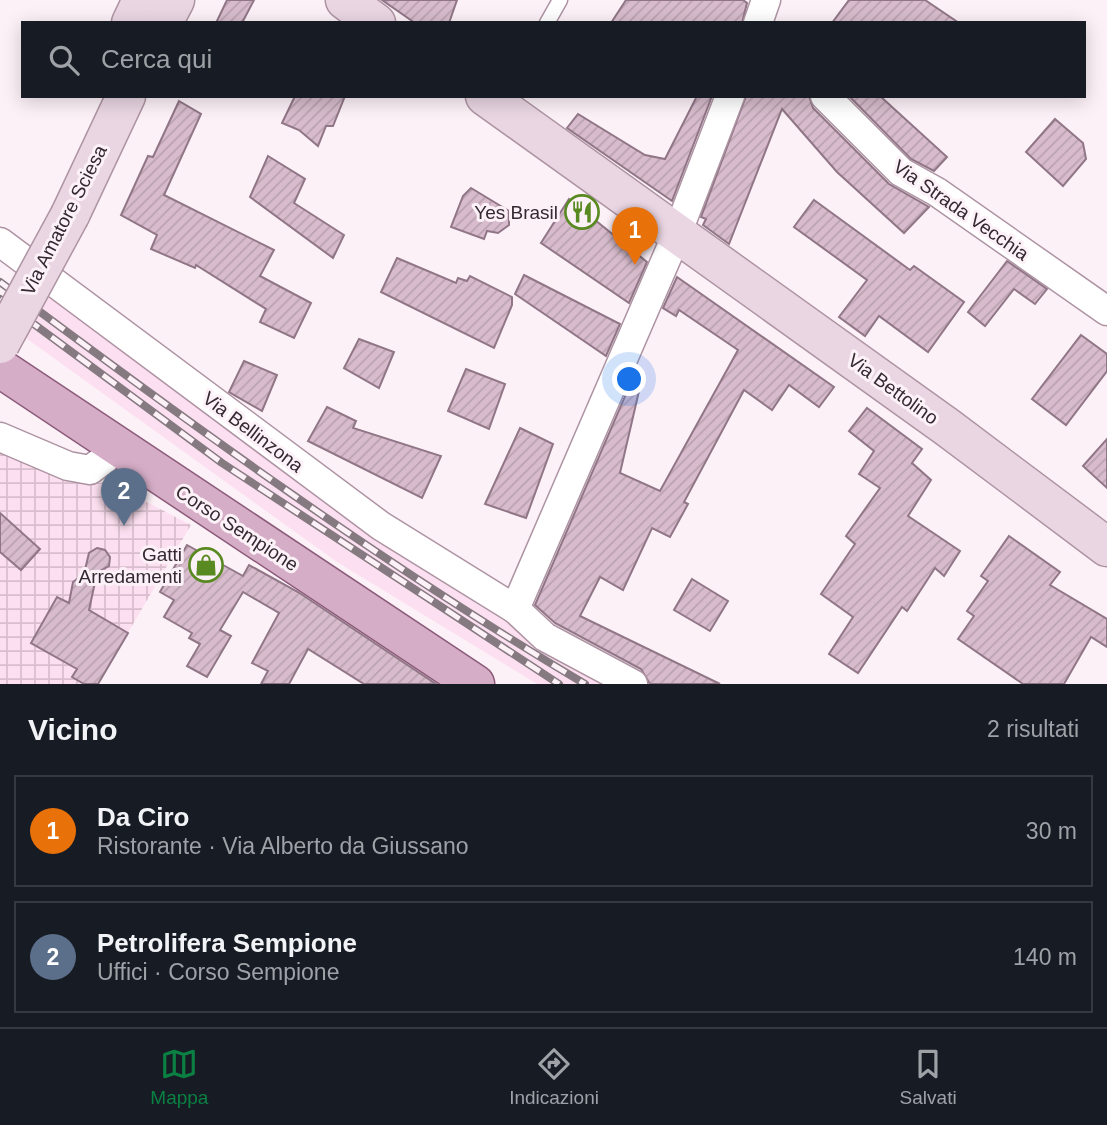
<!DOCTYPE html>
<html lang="it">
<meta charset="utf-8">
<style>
body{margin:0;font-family:Arial,sans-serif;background:#20242c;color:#f1f3f6}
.you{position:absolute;left:630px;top:380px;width:24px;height:24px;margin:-18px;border:5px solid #fff;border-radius:50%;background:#1a73e8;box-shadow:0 0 0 10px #1a73e833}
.badge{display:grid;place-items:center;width:46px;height:46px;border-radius:50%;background:#0b8043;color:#fff;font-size:23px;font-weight:700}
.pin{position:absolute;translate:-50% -58px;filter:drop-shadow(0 2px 4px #0008)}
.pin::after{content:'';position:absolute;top:37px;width:24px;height:21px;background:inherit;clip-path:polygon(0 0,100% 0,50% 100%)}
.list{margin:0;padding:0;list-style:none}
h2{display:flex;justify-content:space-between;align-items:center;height:91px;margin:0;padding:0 28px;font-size:30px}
h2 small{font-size:23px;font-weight:400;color:#9ea1a6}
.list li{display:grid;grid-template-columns:46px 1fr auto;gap:21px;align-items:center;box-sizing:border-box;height:112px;margin:0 14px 14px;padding:0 14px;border:2px solid #363941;border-radius:0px}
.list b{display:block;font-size:26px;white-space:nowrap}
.list p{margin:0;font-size:23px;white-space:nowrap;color:#9ea1a6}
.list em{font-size:23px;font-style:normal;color:#9ea1a6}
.icon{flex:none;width:38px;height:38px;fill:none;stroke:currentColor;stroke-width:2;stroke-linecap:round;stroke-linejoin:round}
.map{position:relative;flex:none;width:1107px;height:684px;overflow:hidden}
.search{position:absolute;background:#171b24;box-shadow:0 4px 18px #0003;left:21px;right:21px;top:21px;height:77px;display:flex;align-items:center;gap:18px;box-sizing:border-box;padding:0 24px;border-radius:0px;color:#9ea1a6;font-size:26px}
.sheet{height:343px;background:#171b24}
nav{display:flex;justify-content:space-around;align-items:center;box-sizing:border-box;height:98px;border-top:2px solid #363941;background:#171b24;font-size:19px;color:#9ea1a6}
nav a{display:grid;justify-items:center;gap:4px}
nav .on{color:#0b8043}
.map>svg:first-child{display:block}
.built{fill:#fcdff0}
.industrial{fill:url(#industrial-grid)}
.building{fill:url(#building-hatch);stroke:#907686;stroke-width:2}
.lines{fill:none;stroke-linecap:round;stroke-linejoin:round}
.lane-casing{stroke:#ae94a3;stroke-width:17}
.street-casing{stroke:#ae94a3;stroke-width:31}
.secondary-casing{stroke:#ae94a3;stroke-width:41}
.primary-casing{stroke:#8b5b79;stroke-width:41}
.lane{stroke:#fff;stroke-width:14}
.street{stroke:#fff;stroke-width:28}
.secondary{stroke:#ead6e3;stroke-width:38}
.primary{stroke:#d6adc7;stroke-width:38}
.rail-casing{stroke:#867a81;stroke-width:8}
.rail{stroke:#fdf1f8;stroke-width:5;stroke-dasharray:16;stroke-linecap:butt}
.secondary-bridge-casing{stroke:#ae94a3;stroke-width:41;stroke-linecap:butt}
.secondary-bridge{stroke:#ead6e3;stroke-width:38}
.labels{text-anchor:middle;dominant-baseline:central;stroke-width:6;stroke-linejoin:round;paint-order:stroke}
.street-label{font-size:19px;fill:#342930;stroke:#fdf1f8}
.poi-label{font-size:19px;fill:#342930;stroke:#fdf1f8;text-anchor:end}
</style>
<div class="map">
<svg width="1107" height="684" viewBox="0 0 1107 684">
<defs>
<pattern id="industrial-grid" width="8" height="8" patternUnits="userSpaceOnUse" patternTransform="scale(1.75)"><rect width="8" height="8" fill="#fcdff0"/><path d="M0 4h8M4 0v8" fill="none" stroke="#d9bfce"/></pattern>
<pattern id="building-hatch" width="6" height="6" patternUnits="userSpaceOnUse" patternTransform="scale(1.75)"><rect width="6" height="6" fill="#d8bccd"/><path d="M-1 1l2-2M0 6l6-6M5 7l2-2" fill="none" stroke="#baa2b0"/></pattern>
</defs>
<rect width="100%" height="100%" fill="#fdf1f8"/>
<polygon class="built" points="42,285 325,500 423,570 605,684 537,684 337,562 19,333"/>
<polygon class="industrial" points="0,444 91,484 108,482 191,525 98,684 0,684"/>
<g class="building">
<polygon points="227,0 254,0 242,23 216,23"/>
<polygon points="382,0 457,0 449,23 415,23"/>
<polygon points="626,0 743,0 747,3 742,23 611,23"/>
<polygon points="849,0 925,0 959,23 832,23"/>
<polygon points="295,96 345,96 333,126 326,126 318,146 299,130 282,123"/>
<polygon points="697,96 712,96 672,201 567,128 578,114 645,155 665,159"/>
<polygon points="746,96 809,96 813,108 889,184 929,207 904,233 837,172 782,109 729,244 703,225 706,219 701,217"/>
<polygon points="849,96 880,96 947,157 934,171 911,159"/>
<polygon points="179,101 201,114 164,195 274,250 260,276 311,303 294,338 260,322 266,309 196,265 195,268 151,249 157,235 121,215 148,156 153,157"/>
<polygon points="1055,119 1083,143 1086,159 1063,186 1026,152"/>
<polygon points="268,156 305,179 294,203 344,235 333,258 250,197"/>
<polygon points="471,188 509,211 509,225 498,233 487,231 484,239 451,227 463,196"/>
<polygon points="569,199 647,262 629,303 541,243"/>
<polygon points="814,200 910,270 914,266 964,302 928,352 879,316 865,336 839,317 867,280 794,227"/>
<polygon points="397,258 456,283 458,278 467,281 470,276 512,297 512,305 494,348 381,292"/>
<polygon points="1007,261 1047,289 1035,304 1014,289 985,326 968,312"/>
<polygon points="524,275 620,324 606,356 515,294"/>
<polygon points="677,277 834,387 819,407 789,385 772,410 744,390 684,502 688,504 670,537 652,528 623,590 600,577 580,616 720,684 650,684 641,669 555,623 535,605 629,387 639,391 620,473 660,491 738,350 679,310 676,316 663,308"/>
<polygon points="1081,335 1107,354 1107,371 1066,425 1032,399"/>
<polygon points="359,339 394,352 379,388 344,368"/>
<polygon points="244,361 277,375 262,411 229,392"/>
<polygon points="466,369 505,384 489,429 448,411"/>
<polygon points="327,407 356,421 353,428 441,456 422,498 308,441"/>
<polygon points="867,408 922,449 912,463 931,480 908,516 960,551 944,576 935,568 907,611 902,607 858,673 829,654 853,617 821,594 855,544 846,536 880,488 859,474 874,451 849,431"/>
<polygon points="520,428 553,444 526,518 485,504"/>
<polygon points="1107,439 1107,488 1083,466"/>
<polygon points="0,513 40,549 21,570 0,552"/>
<polygon points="1009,536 1060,572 1050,585 1107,619 1107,647 1091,637 1064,684 1023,684 958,639 974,616 967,611 988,581 981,576"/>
<polygon points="187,545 243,576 249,565 298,592 436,684 364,684 308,649 289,684 261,684 268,671 252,663 279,613 243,592 220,630 231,636 207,677 187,666 200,644 189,638 192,633 164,617 174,600 160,592"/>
<polygon points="97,548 105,550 110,557 109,566 97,573 89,610 128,633 98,684 84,684 72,677 77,669 31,643 57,597 69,603 73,582 84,574 89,553"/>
<polygon points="692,579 728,601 710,631 674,610"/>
</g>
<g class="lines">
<g class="lane-casing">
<polyline id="lane" points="547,23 560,0"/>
</g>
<g class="street-casing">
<g id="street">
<polyline points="758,23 766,0"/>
<polyline points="825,96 901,172 937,192 1107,311"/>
<polyline points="0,242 381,526 515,609 545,637 633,684"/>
<polyline points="0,437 68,466 90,470 118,449"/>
<polyline points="515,609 677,234 730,96"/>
</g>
</g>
<g class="secondary-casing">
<g id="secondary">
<polyline points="345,0 376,23"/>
<polyline points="131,23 142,0"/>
<polyline points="163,23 175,0"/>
<polyline points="485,96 947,427 1107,547"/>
<polyline points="70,215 126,96"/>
</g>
</g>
<g class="primary-casing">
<polyline id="primary" points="0,368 475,684"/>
</g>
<use href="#lane" class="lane"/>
<use href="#street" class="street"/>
<use href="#secondary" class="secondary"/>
<use href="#primary" class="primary"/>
<g class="rail-casing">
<g id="rail">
<path d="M0,282C190,424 381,563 585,684"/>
<polyline points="0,299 222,463 559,684"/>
</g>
</g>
<use href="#rail" class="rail"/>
<g class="secondary-bridge-casing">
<polyline id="secondary-bridge" points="0,344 70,215"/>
</g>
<use href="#secondary-bridge" class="secondary-bridge"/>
</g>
<defs>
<g id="restaurant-ring" transform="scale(1.75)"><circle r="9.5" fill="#fdf1f8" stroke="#588a21" stroke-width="1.5"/><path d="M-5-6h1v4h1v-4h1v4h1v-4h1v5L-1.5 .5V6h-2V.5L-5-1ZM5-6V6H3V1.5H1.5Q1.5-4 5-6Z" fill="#588a21"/></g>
<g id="shop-ring" transform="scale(1.75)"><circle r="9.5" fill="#fdf1f8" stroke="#588a21" stroke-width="1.5"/><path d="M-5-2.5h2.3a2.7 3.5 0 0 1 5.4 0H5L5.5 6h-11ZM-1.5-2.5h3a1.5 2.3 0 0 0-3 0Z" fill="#588a21"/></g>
</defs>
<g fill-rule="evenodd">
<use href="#restaurant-ring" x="582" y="212"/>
<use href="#shop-ring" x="206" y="565"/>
</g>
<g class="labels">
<g class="street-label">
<text transform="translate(961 210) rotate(35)">Via Strada Vecchia</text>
<text transform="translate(64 220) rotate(-63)">Via Amatore Sciesa</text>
<text transform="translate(893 389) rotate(36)">Via Bettolino</text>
<text transform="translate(253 432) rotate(37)">Via Bellinzona</text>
<text transform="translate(237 528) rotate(33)">Corso Sempione</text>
</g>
<g class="poi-label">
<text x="558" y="212">Yes Brasil</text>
<text x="182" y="554">Gatti<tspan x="182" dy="22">Arredamenti</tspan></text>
</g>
</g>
</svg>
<div class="you"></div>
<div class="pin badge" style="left:635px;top:265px;background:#e8710a">1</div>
<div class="pin badge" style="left:124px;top:526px;background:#5c6f8a">2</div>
<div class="search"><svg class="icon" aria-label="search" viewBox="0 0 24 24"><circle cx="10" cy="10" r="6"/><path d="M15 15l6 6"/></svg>Cerca qui</div>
</div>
<section class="sheet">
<h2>Vicino<small>2 risultati</small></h2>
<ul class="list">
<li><span class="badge" style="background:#e8710a">1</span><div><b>Da Ciro</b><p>Ristorante · Via Alberto da Giussano</p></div><em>30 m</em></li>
<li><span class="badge" style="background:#5c6f8a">2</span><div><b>Petrolifera Sempione</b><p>Uffici · Corso Sempione</p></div><em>140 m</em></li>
</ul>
</section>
<nav>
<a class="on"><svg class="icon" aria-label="map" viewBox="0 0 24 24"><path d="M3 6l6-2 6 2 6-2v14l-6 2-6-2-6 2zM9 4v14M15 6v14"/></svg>Mappa</a>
<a><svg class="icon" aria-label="directions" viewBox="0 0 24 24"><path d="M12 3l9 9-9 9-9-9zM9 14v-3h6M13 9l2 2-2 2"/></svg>Indicazioni</a>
<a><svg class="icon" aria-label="saved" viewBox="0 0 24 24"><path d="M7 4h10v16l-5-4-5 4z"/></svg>Salvati</a>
</nav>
